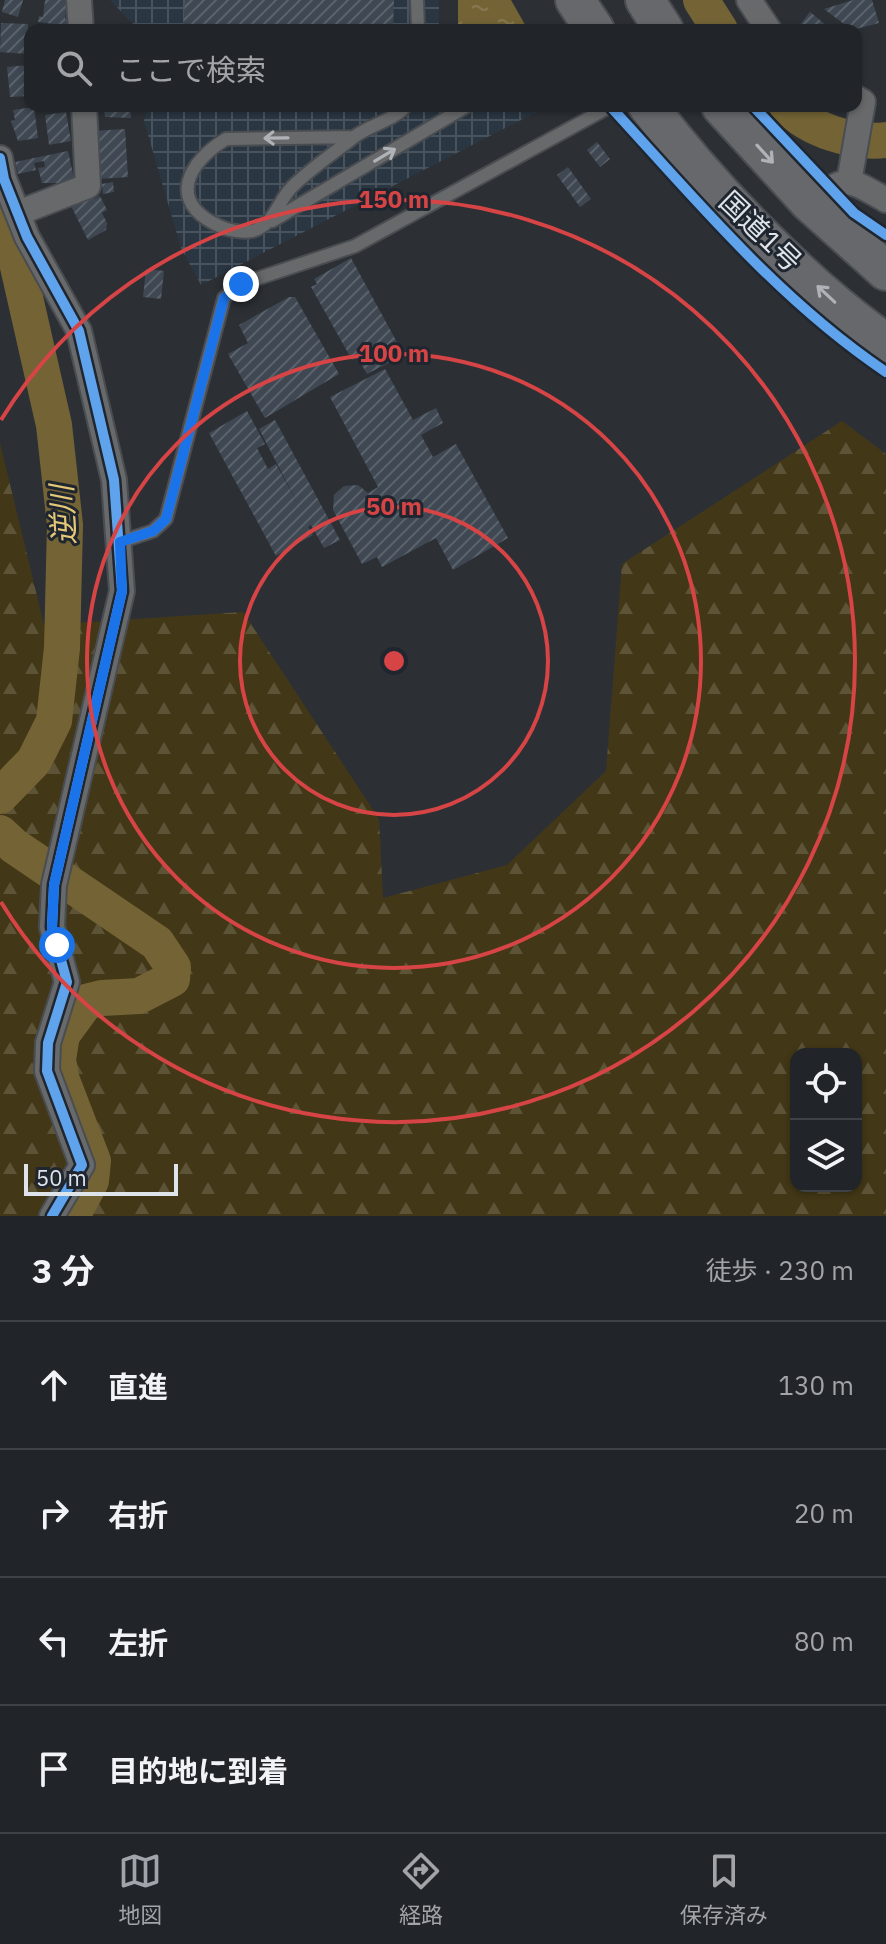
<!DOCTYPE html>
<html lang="ja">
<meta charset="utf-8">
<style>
body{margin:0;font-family:"IBM Plex Sans","Noto Sans JP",sans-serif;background:#292c30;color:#f1f3f6}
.controls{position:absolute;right:24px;bottom:24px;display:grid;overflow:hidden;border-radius:16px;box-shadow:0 2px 6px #0004}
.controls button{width:72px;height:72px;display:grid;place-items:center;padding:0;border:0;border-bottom:2px solid #3e4145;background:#212428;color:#f1f3f6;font:40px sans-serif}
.scale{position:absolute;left:24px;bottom:20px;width:154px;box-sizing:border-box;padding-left:8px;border:4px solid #dfe4ea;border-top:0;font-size:22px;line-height:28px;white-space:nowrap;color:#dfe4ea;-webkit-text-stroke:6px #1f262f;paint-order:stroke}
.stop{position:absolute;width:24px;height:24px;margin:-18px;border:6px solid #1a73e8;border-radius:50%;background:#fff}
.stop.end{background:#1a73e8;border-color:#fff;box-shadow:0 2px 8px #0008}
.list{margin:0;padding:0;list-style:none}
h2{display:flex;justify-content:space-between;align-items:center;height:104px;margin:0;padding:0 32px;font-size:34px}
h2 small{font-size:26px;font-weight:400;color:#a2a4a8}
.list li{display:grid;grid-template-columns:52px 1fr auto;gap:24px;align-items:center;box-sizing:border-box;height:128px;padding:0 32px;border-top:2px solid #3e4145}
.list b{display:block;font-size:30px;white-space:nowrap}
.list em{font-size:26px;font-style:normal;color:#a2a4a8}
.icon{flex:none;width:44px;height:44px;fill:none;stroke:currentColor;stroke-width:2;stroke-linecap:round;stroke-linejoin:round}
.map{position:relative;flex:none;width:886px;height:1216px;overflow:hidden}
.search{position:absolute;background:#212428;box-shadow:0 2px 6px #0004;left:24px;right:24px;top:24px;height:88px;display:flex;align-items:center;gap:20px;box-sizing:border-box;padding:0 28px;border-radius:16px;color:#a2a4a8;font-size:30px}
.sheet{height:616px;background:#212428}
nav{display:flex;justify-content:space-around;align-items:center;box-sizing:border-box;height:112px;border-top:2px solid #3e4145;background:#212428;font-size:22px;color:#a2a4a8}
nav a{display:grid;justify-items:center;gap:4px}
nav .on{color:#a0a5ab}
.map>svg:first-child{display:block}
.industrial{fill:url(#industrial-grid)}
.forest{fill:url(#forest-firs);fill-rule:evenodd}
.water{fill:url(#water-ripples)}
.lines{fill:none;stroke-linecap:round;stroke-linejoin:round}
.river{stroke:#746435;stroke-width:36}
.building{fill:url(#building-hatch)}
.service-casing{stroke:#494d51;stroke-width:16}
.minor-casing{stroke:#494d51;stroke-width:28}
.trunk-casing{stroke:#494d51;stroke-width:42}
.service{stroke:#68696b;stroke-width:12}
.minor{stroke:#68696b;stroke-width:24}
.trunk{stroke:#66686c;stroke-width:38}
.cycleway-casing{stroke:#1f262f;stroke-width:15}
.cycleway{stroke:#60a3ed;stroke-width:10}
.oneway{stroke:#afb3b7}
.oneway2{stroke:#afb2b8}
.route{stroke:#1a73e8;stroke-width:10}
.ring{fill:none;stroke:#d74445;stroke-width:4}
.labels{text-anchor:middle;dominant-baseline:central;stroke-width:6;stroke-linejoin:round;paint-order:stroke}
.street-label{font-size:28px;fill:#dfe4ea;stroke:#1f262f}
.water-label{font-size:30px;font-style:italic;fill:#e4c878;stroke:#1f262f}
.centre{fill:#d74445;stroke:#1f262f;stroke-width:4}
.ring-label{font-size:24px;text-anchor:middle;font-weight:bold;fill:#d74445;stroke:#1f262f;stroke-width:6;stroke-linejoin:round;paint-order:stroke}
</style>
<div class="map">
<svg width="886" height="1216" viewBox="0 0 886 1216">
<defs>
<pattern id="industrial-grid" width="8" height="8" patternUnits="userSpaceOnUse" patternTransform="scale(2)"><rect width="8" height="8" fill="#2a3642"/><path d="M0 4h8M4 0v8" fill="none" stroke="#48535d"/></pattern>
<pattern id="forest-firs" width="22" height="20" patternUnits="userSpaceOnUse" patternTransform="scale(2)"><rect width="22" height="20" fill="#423716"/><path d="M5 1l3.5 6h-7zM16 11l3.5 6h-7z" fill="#5d5438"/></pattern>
<pattern id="water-ripples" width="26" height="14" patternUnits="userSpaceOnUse" patternTransform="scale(2)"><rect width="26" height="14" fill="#746435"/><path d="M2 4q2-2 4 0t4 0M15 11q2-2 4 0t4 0" fill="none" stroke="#877a52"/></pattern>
<pattern id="building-hatch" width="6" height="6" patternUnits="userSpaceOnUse" patternTransform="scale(2)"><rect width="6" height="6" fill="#3f4852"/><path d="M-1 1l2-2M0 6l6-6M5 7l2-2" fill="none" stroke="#5a626b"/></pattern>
</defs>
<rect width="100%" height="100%" fill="#2c3035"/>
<g class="industrial">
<polygon points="110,0 439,0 439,30 139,30"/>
<polygon points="147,106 548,106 201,285 181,248 144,121"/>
</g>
<path class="forest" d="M842,421L886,454V1216H0V443L44,625L243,612L379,819L383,898L507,865L606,771L622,564ZM796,1054H856V1186H796Z"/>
<polygon class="water" points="458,0 511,0 528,30 458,30"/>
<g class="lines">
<g class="river">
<polyline points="701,0 720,30"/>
<path d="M787,106C809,130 854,144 886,140"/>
<polyline points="0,224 16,258 54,425 65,525 62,648 54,721 34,761 0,796"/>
<polyline points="0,833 14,846 157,943 173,967 172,979 139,996 102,998 86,1002 62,1035 58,1059 61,1078 93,1161 91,1181 72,1216"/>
</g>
</g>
<g class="building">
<polygon points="5,0 23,0 18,17 2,12"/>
<polygon points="45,0 67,0 65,19 70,20 69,26 38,22 39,16 43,17"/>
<polygon points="185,0 394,0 393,30 183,30"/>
<polygon points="853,0 872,0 879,23 852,30 824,9"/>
<polygon points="810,12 832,30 796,30"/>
<polygon points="1,23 28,24 27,54 0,52"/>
<polygon points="29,65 30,96 10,97 7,67"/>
<polygon points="104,106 130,106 131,118 105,117"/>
<polygon points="327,106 389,106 388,112"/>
<polygon points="34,107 38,138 18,141 11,121 15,120 13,110"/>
<polygon points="66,112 71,141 49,145 45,115"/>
<polygon points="125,129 128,177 98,179 94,131"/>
<polygon points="597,142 610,159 600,167 587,150"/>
<polygon points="68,151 75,183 42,183 38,168 45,167 44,161 34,163 36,170 18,174 15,162"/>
<polygon points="568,167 591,199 580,207 557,175"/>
<polygon points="113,182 114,192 103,194 102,184"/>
<polygon points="92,195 94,199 100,196 107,210 102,213 107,223 106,230 88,240 71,206"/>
<polygon points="351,258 404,355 367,374 357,357 352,360 311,287 317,284 314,279"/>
<polygon points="146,269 164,271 161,299 143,297"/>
<polygon points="289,297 295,297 339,374 265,418 228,354 248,343 239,325"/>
<polygon points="385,369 413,420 436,408 443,423 421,435 433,457 456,444 508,538 453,570 436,538 382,567 377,557 362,564 333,510 334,495 344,486 358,485 368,493 378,487 330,397"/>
<polygon points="247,411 265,444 257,448 268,469 276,464 298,504 259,429 275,420 340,540 324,548 311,525 308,527 313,535 276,556 209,433"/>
</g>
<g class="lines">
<g class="service-casing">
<g id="service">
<polyline points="417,0 418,30"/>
<path d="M354,137L226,139C188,162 167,201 217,225C226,230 241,233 252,231C275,225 277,202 292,187C310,169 334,153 354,137C369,125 393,121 406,106"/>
<polyline points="272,221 467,106"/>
<polyline points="120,542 153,531 166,519 224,298 241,284 355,246 611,106"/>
</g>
</g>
<g class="minor-casing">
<g id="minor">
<polyline points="79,0 81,30"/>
<polyline points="749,0 769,30"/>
<polyline points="0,158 4,179 27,237 79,331 114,480 122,591 54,885 52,927 67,982 48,1043 47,1071 82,1165 52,1216"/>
<polyline points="849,182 863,102 856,98"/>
<path d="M809,202C849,177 844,176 886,200"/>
<polyline points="18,213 88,186 84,106"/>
</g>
</g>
<g class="trunk-casing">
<g id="trunk">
<polyline points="575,0 595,30"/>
<polyline points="645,0 664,30"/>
<path d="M648,106C709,187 803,285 886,343"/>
<polyline points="721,106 809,202 886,271"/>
</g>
</g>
<use href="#service" class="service"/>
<use href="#minor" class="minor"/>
<use href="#trunk" class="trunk"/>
<g class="cycleway-casing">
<g id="cycleway">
<path d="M610,106C696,200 780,301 886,372"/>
<polyline points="753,106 854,213 886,235"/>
<polyline points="0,158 4,179 27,237 79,331 114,480 122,591 54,885 52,927 67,982 48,1043 47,1071 82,1165 52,1216"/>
</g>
</g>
<use href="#cycleway" class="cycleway"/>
</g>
<defs><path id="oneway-shaft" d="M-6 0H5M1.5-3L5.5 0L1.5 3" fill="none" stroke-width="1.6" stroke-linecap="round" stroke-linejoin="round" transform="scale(2)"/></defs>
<g class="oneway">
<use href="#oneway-shaft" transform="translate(276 138) rotate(179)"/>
<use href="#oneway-shaft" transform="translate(385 155) rotate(-31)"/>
</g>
<g class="oneway2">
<use href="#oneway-shaft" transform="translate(765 154) rotate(48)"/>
<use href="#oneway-shaft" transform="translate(826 294) rotate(-137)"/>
</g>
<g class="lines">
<polyline class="route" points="57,945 52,927 54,885 122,591 120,542 153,531 166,519 224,298 241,284"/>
</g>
<g class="ring">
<circle cx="394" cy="661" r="154"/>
<circle cx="394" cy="661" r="307"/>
<path d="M1 420A461 461 0 1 1 1 902"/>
</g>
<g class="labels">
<g class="street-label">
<text transform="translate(761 231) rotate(44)">国道1号</text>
</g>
<g class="water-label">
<text transform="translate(62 515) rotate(-93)">逆川</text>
</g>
</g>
<circle cx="394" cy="661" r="12" class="centre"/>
<g class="ring-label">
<text x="394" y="208">150 m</text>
<text x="394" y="362">100 m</text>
<text x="394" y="515">50 m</text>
</g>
</svg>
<div class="controls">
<button><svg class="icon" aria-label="locate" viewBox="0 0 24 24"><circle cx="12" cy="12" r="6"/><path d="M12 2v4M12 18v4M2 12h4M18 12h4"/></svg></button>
<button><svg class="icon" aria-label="layers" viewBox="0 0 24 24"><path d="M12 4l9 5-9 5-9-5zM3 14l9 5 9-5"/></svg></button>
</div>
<div class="scale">50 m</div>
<div class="stop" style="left:57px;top:945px"></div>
<div class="stop end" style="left:241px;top:284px"></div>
<div class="search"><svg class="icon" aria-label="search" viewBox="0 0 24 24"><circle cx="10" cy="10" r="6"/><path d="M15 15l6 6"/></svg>ここで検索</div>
</div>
<section class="sheet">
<h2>3 分<small>徒歩 · 230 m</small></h2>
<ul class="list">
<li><svg class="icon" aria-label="ahead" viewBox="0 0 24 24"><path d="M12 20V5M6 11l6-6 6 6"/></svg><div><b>直進</b></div><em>130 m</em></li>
<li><svg class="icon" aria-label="right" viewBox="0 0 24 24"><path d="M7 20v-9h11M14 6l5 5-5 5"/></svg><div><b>右折</b></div><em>20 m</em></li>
<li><svg class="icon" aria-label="left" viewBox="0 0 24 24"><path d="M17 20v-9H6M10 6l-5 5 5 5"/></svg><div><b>左折</b></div><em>80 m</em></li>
<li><svg class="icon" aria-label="arrive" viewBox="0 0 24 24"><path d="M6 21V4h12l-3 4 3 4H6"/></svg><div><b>目的地に到着</b></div></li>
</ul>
</section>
<nav>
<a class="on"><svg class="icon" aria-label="map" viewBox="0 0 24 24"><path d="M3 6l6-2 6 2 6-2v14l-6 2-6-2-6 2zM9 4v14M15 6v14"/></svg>地図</a>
<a><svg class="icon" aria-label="directions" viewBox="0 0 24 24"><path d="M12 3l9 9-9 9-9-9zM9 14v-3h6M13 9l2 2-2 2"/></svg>経路</a>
<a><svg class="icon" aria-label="saved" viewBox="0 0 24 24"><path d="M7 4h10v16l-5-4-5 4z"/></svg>保存済み</a>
</nav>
